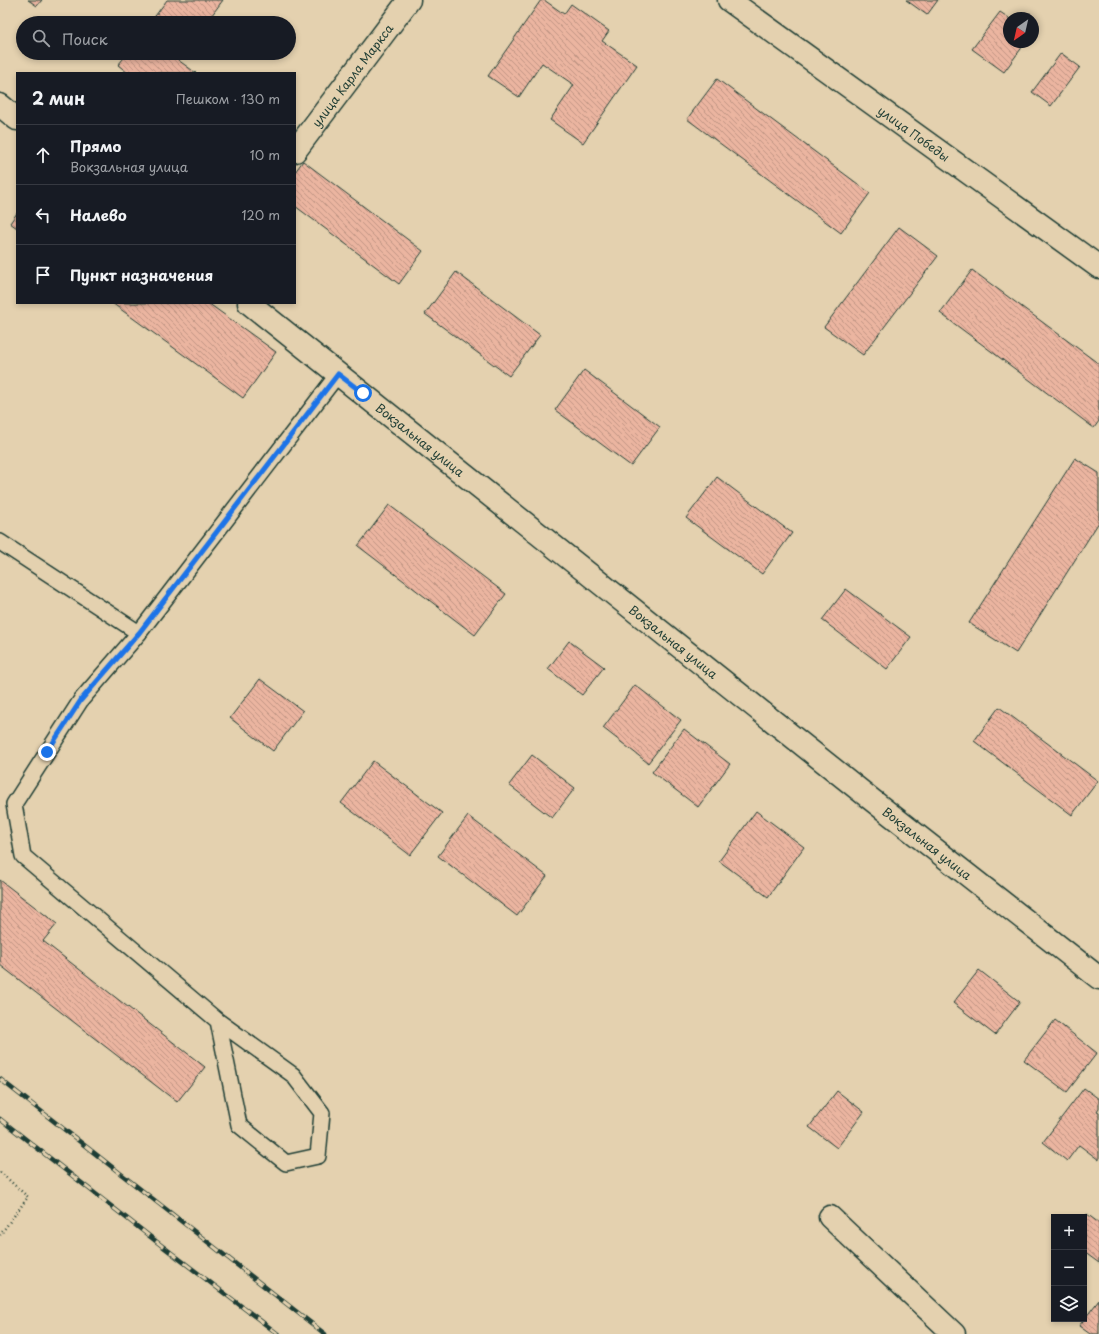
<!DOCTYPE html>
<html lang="ru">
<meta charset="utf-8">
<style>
body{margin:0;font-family:"Playpen Sans",sans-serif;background:#242831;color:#f1f3f6}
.controls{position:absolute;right:12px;bottom:12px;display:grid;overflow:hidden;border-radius:0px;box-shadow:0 2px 6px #0003}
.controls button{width:36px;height:36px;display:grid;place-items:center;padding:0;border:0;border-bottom:1px solid #363941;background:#171b24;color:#f1f3f6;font:20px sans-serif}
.compass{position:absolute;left:1003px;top:12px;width:36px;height:36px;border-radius:50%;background:#171b24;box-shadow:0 2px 6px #0003;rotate:214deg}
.stop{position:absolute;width:12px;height:12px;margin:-9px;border:3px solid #1a73e8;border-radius:50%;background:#fff}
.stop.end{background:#1a73e8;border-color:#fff;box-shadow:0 1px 4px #0008}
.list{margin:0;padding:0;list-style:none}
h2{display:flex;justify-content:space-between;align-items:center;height:52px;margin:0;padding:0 16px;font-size:17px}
h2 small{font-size:13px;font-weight:400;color:#9ea1a6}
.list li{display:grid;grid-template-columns:26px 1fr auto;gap:12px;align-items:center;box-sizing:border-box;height:60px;padding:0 16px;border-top:1px solid #363941}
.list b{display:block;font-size:15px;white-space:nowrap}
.list p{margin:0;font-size:13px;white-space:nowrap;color:#9ea1a6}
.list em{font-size:13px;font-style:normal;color:#9ea1a6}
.icon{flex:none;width:22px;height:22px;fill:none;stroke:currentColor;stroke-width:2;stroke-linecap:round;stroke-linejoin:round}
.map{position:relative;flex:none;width:1099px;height:1334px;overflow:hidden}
.search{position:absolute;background:#171b24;box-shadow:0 2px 6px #0003;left:16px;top:16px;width:280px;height:44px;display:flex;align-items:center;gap:10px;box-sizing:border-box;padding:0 14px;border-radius:22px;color:#9ea1a6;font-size:15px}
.panel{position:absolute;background:#171b24;box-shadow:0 2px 6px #0003;left:16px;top:72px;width:280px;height:232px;border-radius:0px}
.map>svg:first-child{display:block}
.building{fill:url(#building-back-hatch);stroke:#1f3d34}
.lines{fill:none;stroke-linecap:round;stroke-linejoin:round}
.lane-casing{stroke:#1f3d34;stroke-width:18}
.street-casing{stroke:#1f3d34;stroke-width:25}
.secondary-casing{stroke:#1f3d34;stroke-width:25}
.path{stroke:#1f3d34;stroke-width:2.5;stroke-dasharray:1 3;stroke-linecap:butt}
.lane{stroke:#e4d1af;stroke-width:15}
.street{stroke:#e4d1af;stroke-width:22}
.secondary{stroke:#e4d1af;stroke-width:22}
.rail-casing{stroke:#1f3d34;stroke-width:4.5}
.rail{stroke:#e4d1af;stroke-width:3;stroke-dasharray:9;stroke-linecap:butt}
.route{stroke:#1a73e8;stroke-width:5}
.labels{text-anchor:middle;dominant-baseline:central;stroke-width:3;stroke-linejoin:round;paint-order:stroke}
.street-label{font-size:12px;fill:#1f3d34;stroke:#e4d1af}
</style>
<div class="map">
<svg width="1099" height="1334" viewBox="0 0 1099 1334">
<defs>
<pattern id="building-back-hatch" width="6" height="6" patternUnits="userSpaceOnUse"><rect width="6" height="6" fill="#ebb5a0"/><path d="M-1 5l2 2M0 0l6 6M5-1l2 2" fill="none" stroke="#be9483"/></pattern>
</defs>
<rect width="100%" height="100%" fill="#e4d1af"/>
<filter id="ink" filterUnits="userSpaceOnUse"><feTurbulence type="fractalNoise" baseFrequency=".025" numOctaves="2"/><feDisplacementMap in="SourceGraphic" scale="8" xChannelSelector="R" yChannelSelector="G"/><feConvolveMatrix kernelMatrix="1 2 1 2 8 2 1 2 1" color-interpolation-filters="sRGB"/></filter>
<g filter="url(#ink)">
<g class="building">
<polygon points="28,0 42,0 37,6"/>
<polygon points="167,0 223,0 206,23 150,23"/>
<polygon points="541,0 544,0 564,14 571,4 609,31 602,41 637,65 583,143 550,120 574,85 542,63 519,97 488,76"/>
<polygon points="906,0 938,0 927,15"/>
<polygon points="1000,12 1009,18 1009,42 1026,42 1004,72 972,49"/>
<polygon points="128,53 183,53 178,60 196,73 128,73 118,65"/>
<polygon points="1061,53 1080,67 1051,106 1032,92"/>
<polygon points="717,79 870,193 841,233 687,119"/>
<polygon points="303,161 423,251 399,284 295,206 295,172"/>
<polygon points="17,213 17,228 10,223"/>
<polygon points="899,227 938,256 863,355 824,327"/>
<polygon points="972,270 1099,364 1099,421 1094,428 940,313"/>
<polygon points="456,272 540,335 509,376 425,314"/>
<polygon points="112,303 208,303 276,352 243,398"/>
<polygon points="584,370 660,427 631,466 555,410"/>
<polygon points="1075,458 1099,473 1099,522 1016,653 969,623"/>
<polygon points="717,477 792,533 762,574 686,518"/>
<polygon points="389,505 506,594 475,635 358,546"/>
<polygon points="846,589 911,637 887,669 822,620"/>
<polygon points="569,641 604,667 582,695 548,669"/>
<polygon points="260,679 303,711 273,751 230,718"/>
<polygon points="635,685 681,720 648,763 603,728"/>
<polygon points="999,707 1098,781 1072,815 974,741"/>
<polygon points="684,729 730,764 698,807 652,772"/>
<polygon points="532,755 575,788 552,818 509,785"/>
<polygon points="373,761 442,813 410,855 341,803"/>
<polygon points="756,811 804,847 768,897 719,861"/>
<polygon points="468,816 547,876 517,916 438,856"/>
<polygon points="0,880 57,924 43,941 205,1067 177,1102 0,965"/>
<polygon points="979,970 1020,1002 995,1035 953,1003"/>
<polygon points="1055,1020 1097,1053 1067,1092 1024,1060"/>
<polygon points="1084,1088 1099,1099 1099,1108 1097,1111 1099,1112 1099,1160 1079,1145 1067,1161 1043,1142"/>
<polygon points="837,1091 864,1112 837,1148 809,1127"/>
<polygon points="1087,1214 1099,1223 1099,1263 1084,1252 1084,1218"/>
<polygon points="1099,1300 1099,1334 1090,1334 1079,1326"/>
</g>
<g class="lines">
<g class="lane-casing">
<g id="lane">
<polyline points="0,542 139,633 338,374"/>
<polyline points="139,633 81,700 14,804 23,856 218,1021 293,1075 322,1113 318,1156 286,1163 239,1125 218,1021"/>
</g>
</g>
<g class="street-casing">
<g id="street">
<path id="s1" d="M295,151L409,0"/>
<polyline points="830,1217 954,1334"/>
</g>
</g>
<g class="secondary-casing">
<g id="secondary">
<path id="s2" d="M729,0L1099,267"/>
<polyline points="0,105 17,119"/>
<path id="s3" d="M249,303L872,800L1099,978"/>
</g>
</g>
<polyline class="path" points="0,1172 28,1197 0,1235"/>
<use href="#lane" class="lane"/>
<use href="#street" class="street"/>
<use href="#secondary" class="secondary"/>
<g class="rail-casing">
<g id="rail">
<polyline points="0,1079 325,1334"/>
<polyline points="0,1119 157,1242 278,1334"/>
</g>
</g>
<use href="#rail" class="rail"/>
</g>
</g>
<g class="lines" filter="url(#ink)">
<polyline class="route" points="47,752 81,700 139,633 338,374 363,393"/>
</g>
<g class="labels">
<g class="street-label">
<text stroke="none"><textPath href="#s1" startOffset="95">улица Карла Маркса</textPath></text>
<text stroke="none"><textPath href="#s2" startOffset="228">улица Победы</textPath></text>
<text stroke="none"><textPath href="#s3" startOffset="219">Вокзальная улица</textPath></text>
<text stroke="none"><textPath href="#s3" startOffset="543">Вокзальная улица</textPath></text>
<text stroke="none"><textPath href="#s3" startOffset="867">Вокзальная улица</textPath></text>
</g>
</g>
</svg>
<div class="controls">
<button>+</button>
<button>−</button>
<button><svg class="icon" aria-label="layers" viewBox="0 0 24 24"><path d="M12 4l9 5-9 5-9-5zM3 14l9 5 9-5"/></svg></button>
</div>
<svg class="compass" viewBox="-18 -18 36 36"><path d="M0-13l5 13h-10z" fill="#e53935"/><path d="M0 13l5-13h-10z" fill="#9ea1a6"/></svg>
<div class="stop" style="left:363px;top:393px"></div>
<div class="stop end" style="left:47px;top:752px"></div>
<div class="search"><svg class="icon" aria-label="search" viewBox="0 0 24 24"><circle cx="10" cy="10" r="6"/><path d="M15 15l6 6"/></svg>Поиск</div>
<section class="panel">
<h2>2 мин<small>Пешком · 130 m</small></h2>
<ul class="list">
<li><svg class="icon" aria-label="ahead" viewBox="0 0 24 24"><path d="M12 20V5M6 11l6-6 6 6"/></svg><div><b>Прямо</b><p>Вокзальная улица</p></div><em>10 m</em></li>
<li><svg class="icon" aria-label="left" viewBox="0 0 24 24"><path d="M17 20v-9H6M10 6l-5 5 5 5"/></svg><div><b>Налево</b></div><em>120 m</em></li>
<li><svg class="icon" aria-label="arrive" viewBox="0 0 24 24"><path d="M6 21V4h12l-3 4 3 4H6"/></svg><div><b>Пункт назначения</b></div></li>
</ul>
</section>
</div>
